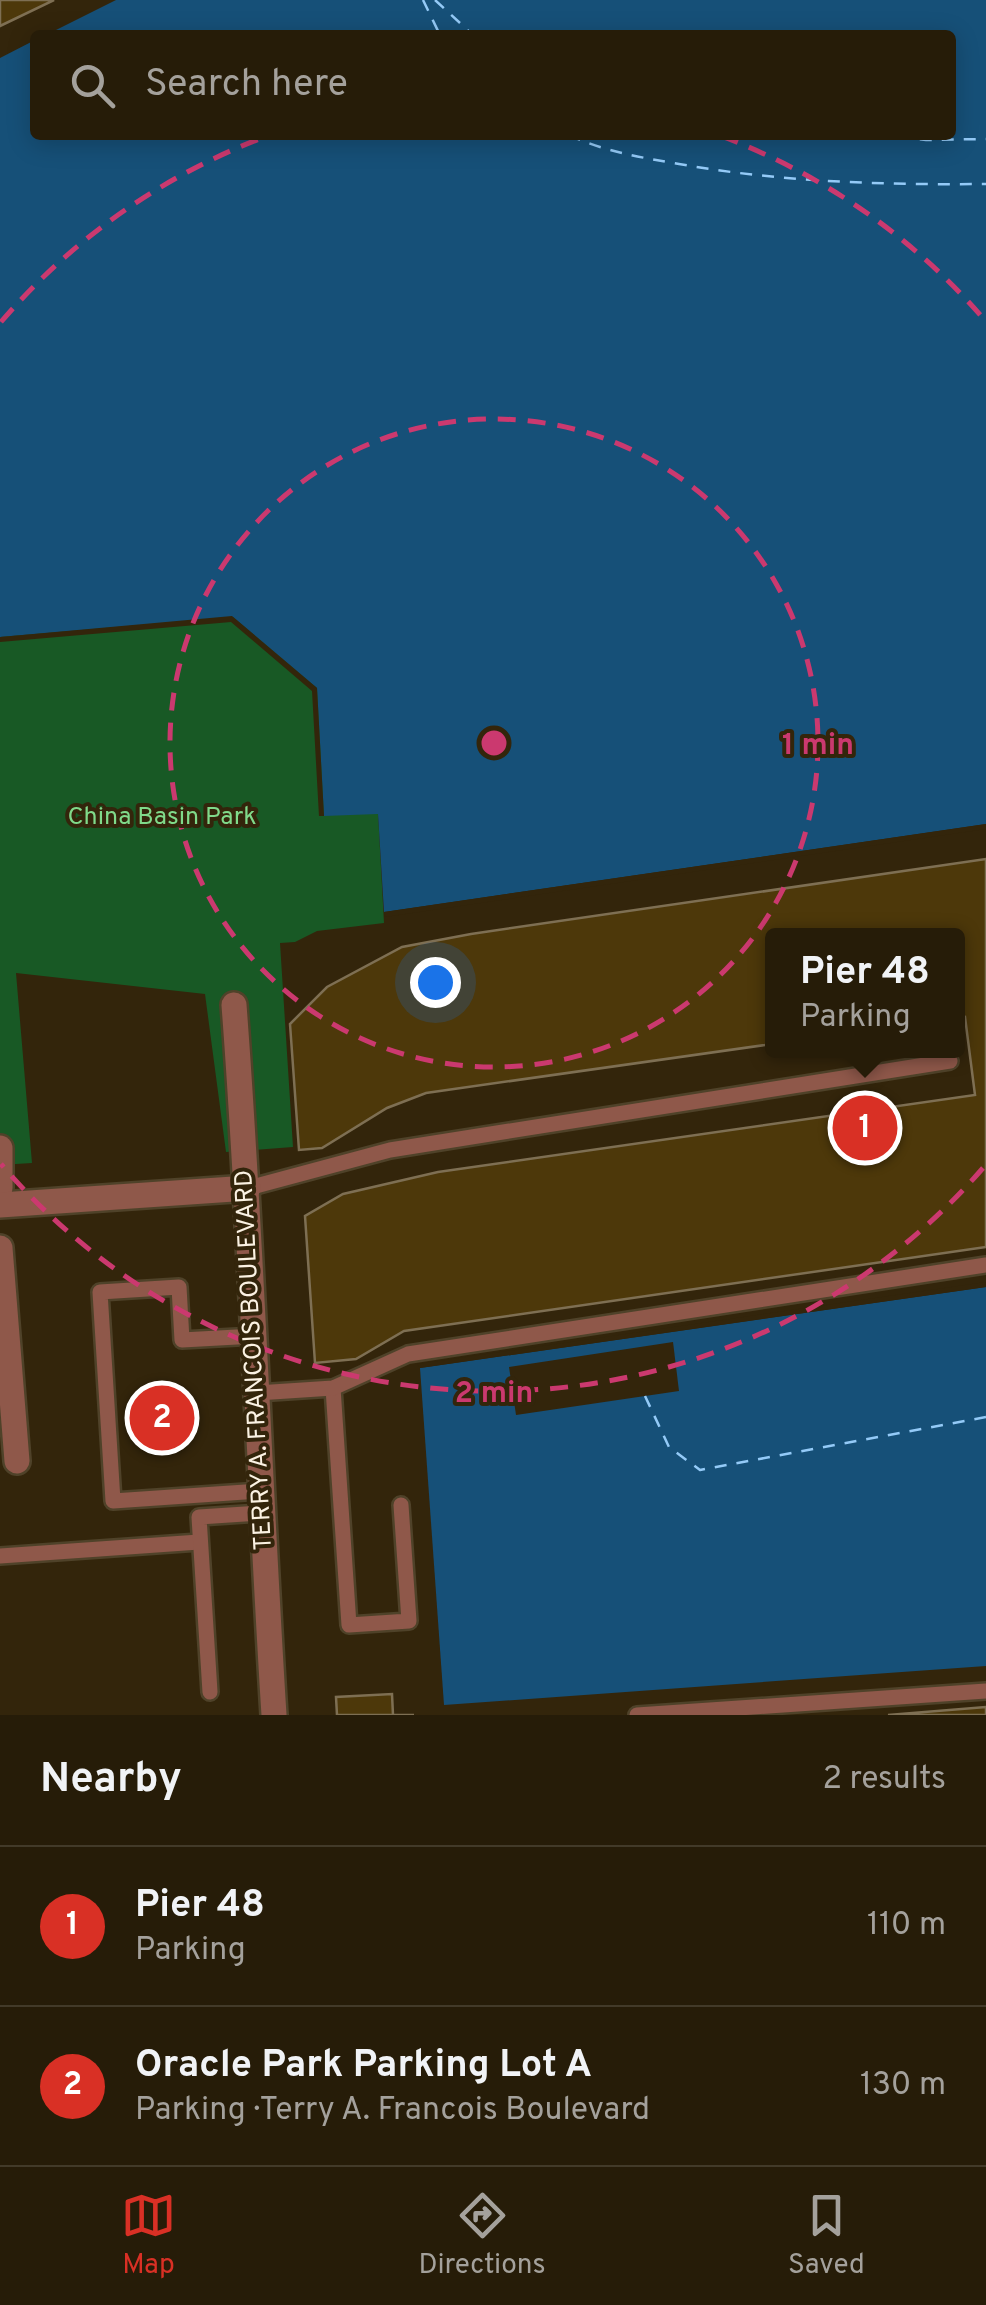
<!DOCTYPE html>
<meta charset="utf-8">
<style>
body{margin:0;font-family:Overpass,sans-serif;background:#322916;color:#f1f3f6}
.you{position:absolute;left:435px;top:982px;width:35px;height:35px;margin:-25px;border:8px solid #fff;border-radius:50%;background:#1a73e8;box-shadow:0 0 0 15px #1a73e833}
.badge{display:grid;place-items:center;width:65px;height:65px;border-radius:50%;background:#d93025;color:#fff;font-size:32px;font-weight:700}
.pin{position:absolute;translate:-50% -50%;border:5px solid #fff;box-shadow:0 2px 10px #0006}
.popup{position:absolute;left:765px;top:928px;width:200px;height:130px;box-sizing:border-box;display:grid;place-content:center;border-radius:10px;background:#261c08;filter:drop-shadow(0 2px 8px #0005);font-size:32px;white-space:nowrap;color:#a4a19c}
.popup b{font-size:38px;color:#f1f3f6}
.popup::after{content:'';position:absolute;left:50%;top:100%;margin-left:-20px;border:20px solid transparent;border-top-color:#261c08}
.list{margin:0;padding:0;list-style:none}
h2{display:flex;justify-content:space-between;align-items:center;height:130px;margin:0;padding:0 40px;font-size:42px}
h2 small{font-size:32px;font-weight:400;color:#a4a19c}
.list li{display:grid;grid-template-columns:65px 1fr auto;gap:30px;align-items:center;box-sizing:border-box;height:160px;padding:0 40px;border-top:2px solid #423a29}
.list b{display:block;font-size:38px;white-space:nowrap}
.list p{margin:0;font-size:32px;white-space:nowrap;color:#a4a19c}
.list em{font-size:32px;font-style:normal;color:#a4a19c}
.icon{flex:none;width:55px;height:55px;fill:none;stroke:currentColor;stroke-width:2;stroke-linecap:round;stroke-linejoin:round}
.map{position:relative;flex:none;width:986px;height:1715px;overflow:hidden}
.search{position:absolute;background:#261c08;box-shadow:0 5px 25px #0003;left:30px;right:30px;top:30px;height:110px;display:flex;align-items:center;gap:25px;box-sizing:border-box;padding:0 35px;border-radius:10px;color:#a4a19c;font-size:38px}
.sheet{height:450px;background:#261c08}
nav{display:flex;justify-content:space-around;align-items:center;box-sizing:border-box;height:140px;border-top:2px solid #423a29;background:#261c08;font-size:28px;color:#a4a19c}
nav a{display:grid;justify-items:center;gap:5px}
nav .on{color:#d93025}
.map>svg:first-child{display:block}
.green{fill:#185925}
.water{fill:#165078}
.pier{fill:#33250b}
.lines{fill:none;stroke-linecap:round;stroke-linejoin:round}
.ferry{stroke:#94caf7;stroke-width:2.5;stroke-dasharray:12 10;stroke-linecap:butt}
.building{fill:#4d380a;stroke:#7e6f53;stroke-width:2.5}
.service-casing{stroke:#4f4229;stroke-width:20}
.minor-casing{stroke:#4f4229;stroke-width:30}
.service{stroke:#8f584a;stroke-width:15}
.minor{stroke:#8f584a;stroke-width:25}
.ring{fill:none;stroke:#cb396f;stroke-width:5;stroke-dasharray:18 12}
.labels{text-anchor:middle;dominant-baseline:central;stroke-width:8;stroke-linejoin:round;paint-order:stroke}
.park-label{font-size:25px;fill:#80da8a;stroke:#33250b}
.street-label{font-size:25px;fill:#fbf2e3;stroke:#33250b}
.centre{fill:#cb396f;stroke:#33250b;stroke-width:5}
.ring-label{font-size:30px;text-anchor:middle;font-weight:bold;fill:#cb396f;stroke:#33250b;stroke-width:8;stroke-linejoin:round;paint-order:stroke}
</style>
<div class="map">
<svg width="986" height="1715" viewBox="0 0 986 1715">
<rect width="100%" height="100%" fill="#33250b"/>
<polygon class="green" points="232,616 317,688 378,813 384,923 317,931 295,942 280,943 293,1147 226,1152 205,994 16,973 32,1163 0,1165 0,637"/>
<g class="water">
<polygon points="116,0 986,0 986,824 384,912 378,814 324,816 317,688 233,617 0,637 0,58 35,40 35,135 951,135 951,35 46,35"/>
<polygon points="986,1287 986,1666 444,1705 420,1368"/>
</g>
<g class="pier">
<polygon points="232,616 317,688 324,816 319,816 312,691 231,622 0,642 0,637"/>
<polygon points="986,824 986,829 385,917 384,912"/>
<polygon points="986,1282 986,1287 420,1368 417,1364"/>
<polygon points="673,1342 679,1391 516,1415 509,1367"/>
</g>
<g class="lines">
<g class="ferry">
<polyline points="423,0 440,35"/>
<polyline points="435,0 473,35"/>
<path d="M569,135C606,152 639,157 679,164C780,182 884,185 986,184"/>
<polyline points="876,135 926,140 986,139"/>
<polyline points="645,1396 669,1447 700,1470 986,1417"/>
</g>
</g>
<g class="building">
<polygon points="0,0 54,0 0,26"/>
<polygon points="986,859 986,1247 404,1331 356,1359 315,1363 305,1216 343,1194 438,1172 975,1095 965,1017 958,1018 958,936 772,936 772,1044 426,1093 387,1108 322,1148 299,1150 290,1024 327,987 402,947 471,934"/>
<polygon points="392,1694 393,1715 414,1715 337,1715 336,1697"/>
<polygon points="986,1707 986,1715 888,1715"/>
</g>
<g class="lines">
<g class="service-casing">
<g id="service">
<polyline points="248,1188 390,1150 950,1061"/>
<polyline points="255,1336 182,1340 179,1287 100,1292 113,1501 260,1491"/>
<polyline points="333,1388 349,1625 409,1621 401,1505"/>
<polyline points="257,1393 333,1388 408,1354 986,1265"/>
<polyline points="0,1556 199,1542"/>
<polyline points="210,1692 199,1517 261,1513"/>
<polyline points="637,1715 986,1691"/>
</g>
</g>
<g class="minor-casing">
<g id="minor">
<path d="M234,1005C252,1241 259,1478 274,1715"/>
<polyline points="0,1148 0,1188"/>
<polyline points="0,1205 248,1188"/>
<polyline points="0,1248 17,1461"/>
</g>
</g>
<use href="#service" class="service"/>
<use href="#minor" class="minor"/>
</g>
<g class="ring">
<circle cx="494" cy="743" r="324"/>
<path d="M983 1168A648 648 0 0 1 1 1164M1 322A648 648 0 0 1 267 136M721 136A648 648 0 0 1 983 318"/>
</g>
<g class="labels">
<g class="park-label">
<text x="162" y="818">China Basin Park</text>
</g>
<g class="street-label">
<text transform="translate(255 1360) rotate(-93)">TERRY A. FRANCOIS BOULEVARD</text>
</g>
</g>
<circle cx="494" cy="743" r="15" class="centre"/>
<g class="ring-label">
<text x="818" y="754">1 min</text>
<text x="494" y="1402">2 min</text>
</g>
</svg>
<div class="you"></div>
<div class="pin badge" style="left:865px;top:1128px">1</div>
<div class="popup"><b>Pier 48</b>Parking</div>
<div class="pin badge" style="left:162px;top:1418px">2</div>
<div class="search"><svg class="icon" aria-label="search" viewBox="0 0 24 24"><circle cx="10" cy="10" r="6"/><path d="M15 15l6 6"/></svg>Search here</div>
</div>
<section class="sheet">
<h2>Nearby<small>2 results</small></h2>
<ul class="list">
<li><span class="badge">1</span><div><b>Pier 48</b><p>Parking</p></div><em>110 m</em></li>
<li><span class="badge">2</span><div><b>Oracle Park Parking Lot A</b><p>Parking · Terry A. Francois Boulevard</p></div><em>130 m</em></li>
</ul>
</section>
<nav>
<a class="on"><svg class="icon" aria-label="map" viewBox="0 0 24 24"><path d="M3 6l6-2 6 2 6-2v14l-6 2-6-2-6 2zM9 4v14M15 6v14"/></svg>Map</a>
<a><svg class="icon" aria-label="directions" viewBox="0 0 24 24"><path d="M12 3l9 9-9 9-9-9zM9 14v-3h6M13 9l2 2-2 2"/></svg>Directions</a>
<a><svg class="icon" aria-label="saved" viewBox="0 0 24 24"><path d="M7 4h10v16l-5-4-5 4z"/></svg>Saved</a>
</nav>
